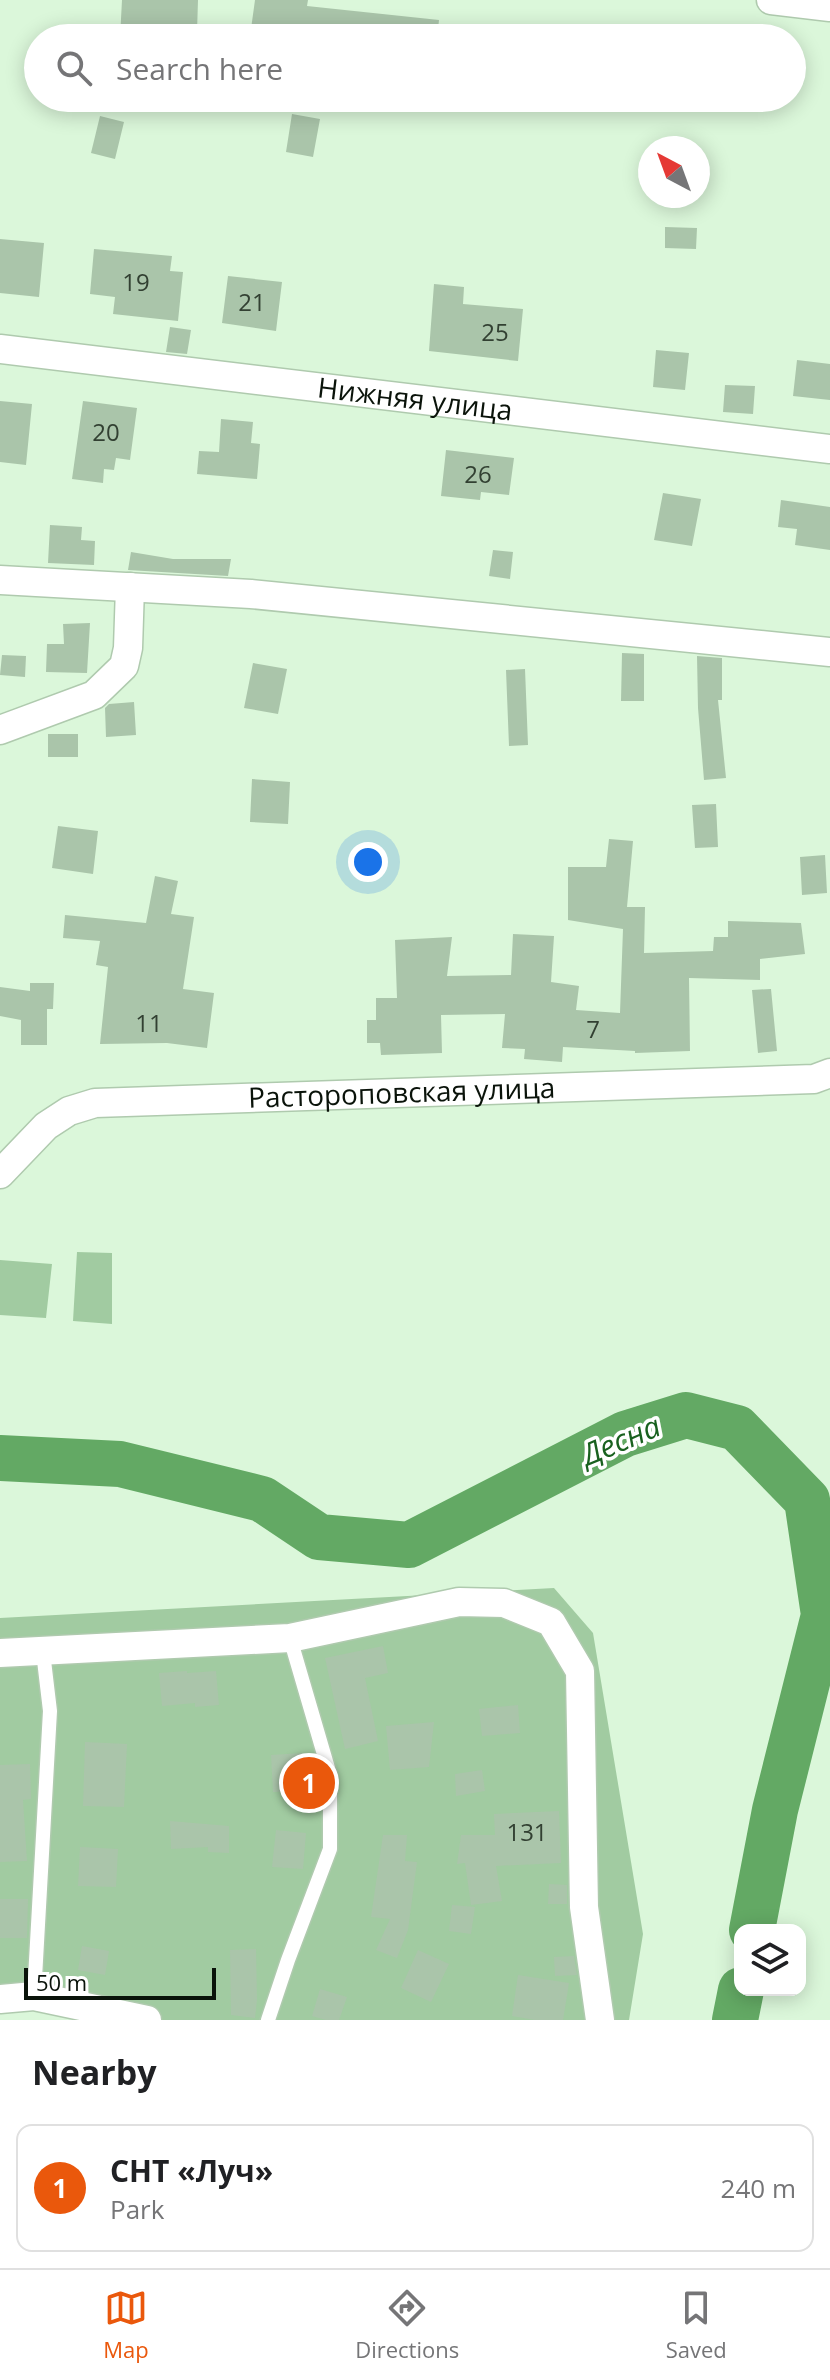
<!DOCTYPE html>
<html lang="en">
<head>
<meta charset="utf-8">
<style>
	body { margin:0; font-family:"Open Sans",sans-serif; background:#f2f2f2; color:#202124 }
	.controls { position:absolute; right:24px; bottom:24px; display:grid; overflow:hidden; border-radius:16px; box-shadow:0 4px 20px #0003 }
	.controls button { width:72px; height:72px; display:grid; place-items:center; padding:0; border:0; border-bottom:2px solid #e0e0e0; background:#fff; color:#202124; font:40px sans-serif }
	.compass { position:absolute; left:638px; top:136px; width:72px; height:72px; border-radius:50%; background:#fff; box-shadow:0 4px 20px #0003; rotate:319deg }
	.scale { position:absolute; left:24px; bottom:20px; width:192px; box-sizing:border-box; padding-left:8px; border:4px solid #0a130a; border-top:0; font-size:22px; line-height:28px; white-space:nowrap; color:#0a130a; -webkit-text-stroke:6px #fff; paint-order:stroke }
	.you { position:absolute; left:368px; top:862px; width:28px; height:28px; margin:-20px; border:6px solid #fff; border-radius:50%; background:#1a73e8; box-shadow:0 0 0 12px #1a73e833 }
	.badge { display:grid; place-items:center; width:52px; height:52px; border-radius:50%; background:#ea580c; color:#fff; font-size:26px; font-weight:700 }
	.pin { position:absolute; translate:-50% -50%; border:4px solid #fff; box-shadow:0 2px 8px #0006 }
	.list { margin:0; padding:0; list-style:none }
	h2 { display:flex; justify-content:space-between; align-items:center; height:104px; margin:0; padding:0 32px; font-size:34px }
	h2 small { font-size:26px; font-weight:400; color:#757577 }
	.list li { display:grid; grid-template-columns:52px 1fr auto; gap:24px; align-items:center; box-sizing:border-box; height:128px; margin:0 16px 16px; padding:0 16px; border:2px solid #e0e0e0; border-radius:16px }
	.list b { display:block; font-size:30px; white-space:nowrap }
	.list p { margin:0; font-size:26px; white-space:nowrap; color:#757577 }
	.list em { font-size:26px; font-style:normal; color:#757577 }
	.icon { flex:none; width:44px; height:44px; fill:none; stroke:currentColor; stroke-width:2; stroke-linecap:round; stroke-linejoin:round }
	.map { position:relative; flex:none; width:830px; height:2020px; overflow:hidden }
	.search { position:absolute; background:#fff; box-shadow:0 4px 20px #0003; left:24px; right:24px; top:24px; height:88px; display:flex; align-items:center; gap:20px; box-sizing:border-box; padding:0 28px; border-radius:44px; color:#757577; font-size:30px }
	.sheet { height:248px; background:#fff }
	nav { display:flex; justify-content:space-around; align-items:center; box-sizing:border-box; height:112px; border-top:2px solid #e0e0e0; background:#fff; font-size:22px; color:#757577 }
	nav a { display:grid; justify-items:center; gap:4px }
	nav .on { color:#ea580c }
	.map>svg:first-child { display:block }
	.green { fill:#a1cba1 }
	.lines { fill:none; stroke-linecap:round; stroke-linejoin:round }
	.river { stroke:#63a964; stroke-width:46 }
	.building { fill:#aac5aa }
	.service-casing { stroke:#afcaae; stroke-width:17 }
	.minor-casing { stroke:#afcaae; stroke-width:31 }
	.service { stroke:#fff; stroke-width:14 }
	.minor { stroke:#fff; stroke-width:28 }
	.labels { text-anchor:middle; stroke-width:7; stroke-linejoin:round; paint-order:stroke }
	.number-label { font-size:24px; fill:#324032 }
	.street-label { font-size:28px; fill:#0a130a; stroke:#fff }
	.water-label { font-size:30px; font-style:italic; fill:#19611f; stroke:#fff }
</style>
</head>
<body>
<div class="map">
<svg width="830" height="2020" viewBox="0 0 830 2020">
	<rect width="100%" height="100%" fill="#dbf7da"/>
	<path class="green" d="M 77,1252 L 112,1253 L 112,1324 L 73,1321 Z
		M 0,1260 L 52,1264 L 46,1318 L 0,1315 Z
		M 554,1588 L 593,1633 L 643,1934 L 629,2020 L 79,2020 L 18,2005 L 0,2011 L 0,1618 Z"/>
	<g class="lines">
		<path class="river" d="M 0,1458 L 120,1464 L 262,1499 L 319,1537 L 409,1545 L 625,1434 L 686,1415 L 737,1428 L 807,1500 L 824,1615 L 775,1810 L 752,1930
			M 735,2020 L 741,1990"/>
	</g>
	<path class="building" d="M 122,0 L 198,0 L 197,32 L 142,29 L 141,38 L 120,38 Z
		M 255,0 L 308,0 L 307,6 L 439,20 L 437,38 L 324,38 L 251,29 Z
		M 292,114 L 320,119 L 313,157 L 286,152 Z
		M 100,116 L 124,122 L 115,159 L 91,153 Z
		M 665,227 L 697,228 L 696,249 L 665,248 Z
		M 0,239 L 44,243 L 39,297 L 0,293 Z
		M 94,249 L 172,256 L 170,271 L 183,272 L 178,321 L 113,314 L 115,297 L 90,294 Z
		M 228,276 L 282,282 L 276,331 L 222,323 Z
		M 434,284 L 464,287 L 463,304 L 523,309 L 518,361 L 429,351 Z
		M 170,327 L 191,330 L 187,354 L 166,352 Z
		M 656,350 L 689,353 L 685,390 L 653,387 Z
		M 797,360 L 830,364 L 830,400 L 793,396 Z
		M 725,385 L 755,386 L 753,414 L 723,412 Z
		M 0,401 L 32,404 L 26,465 L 0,462 Z
		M 83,401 L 137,408 L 130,460 L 116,458 L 114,470 L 104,469 L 103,483 L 72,479 Z
		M 221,419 L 253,422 L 251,443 L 260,444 L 257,479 L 197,474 L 199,451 L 219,452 Z
		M 446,450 L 514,458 L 509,495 L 481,492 L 480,500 L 441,496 Z
		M 663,493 L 701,499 L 692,546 L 654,540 Z
		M 781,500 L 830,507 L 830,550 L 795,545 L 797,529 L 778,527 Z
		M 50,525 L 82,527 L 81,540 L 95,541 L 94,565 L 48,563 Z
		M 493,550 L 513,552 L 510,579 L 489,576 Z
		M 131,552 L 173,559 L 231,559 L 228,576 L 128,570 Z
		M 90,623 L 87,673 L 46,672 L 47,644 L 64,644 L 63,624 Z
		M 622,653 L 644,654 L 644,701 L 621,701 Z
		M 2,655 L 26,656 L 25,677 L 0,675 Z
		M 697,656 L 722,658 L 722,700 L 718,700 L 726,778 L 704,780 L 698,708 Z
		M 253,663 L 287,669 L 278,714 L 244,708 Z
		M 525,669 L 528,745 L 509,746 L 506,670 Z
		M 134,702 L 136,735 L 106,737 L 105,708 L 109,704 Z
		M 48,734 L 78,734 L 78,757 L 48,757 Z
		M 252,779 L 290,782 L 288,824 L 250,822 Z
		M 716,804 L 718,847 L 695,848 L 692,805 Z
		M 58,826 L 98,831 L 93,874 L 52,868 Z
		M 609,839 L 633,841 L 627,907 L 645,907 L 644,953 L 713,951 L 714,937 L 728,937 L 728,921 L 801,923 L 805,954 L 760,959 L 760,980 L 689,978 L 690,1051 L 635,1053 L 635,1051 L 563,1047 L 562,1062 L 524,1059 L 525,1049 L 502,1048 L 505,1014 L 441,1015 L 442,1053 L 381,1055 L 380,1043 L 367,1043 L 367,1020 L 376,1020 L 376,998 L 397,998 L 395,940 L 452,937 L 447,976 L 511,975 L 513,934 L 554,936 L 551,982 L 579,986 L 576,1010 L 620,1013 L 623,929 L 568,920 L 568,867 L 606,867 Z
		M 825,855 L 827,893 L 802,895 L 800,857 Z
		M 155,876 L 178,881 L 171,914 L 194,917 L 183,989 L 214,993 L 207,1048 L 167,1043 L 100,1044 L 108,967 L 96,965 L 100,941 L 63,938 L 65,915 L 146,923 Z
		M 30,983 L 54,983 L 53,1009 L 47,1009 L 47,1045 L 21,1045 L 21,1020 L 0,1016 L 0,987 L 30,991 Z
		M 771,989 L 777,1051 L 758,1053 L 752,990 Z
		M 383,1646 L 388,1673 L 365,1678 L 378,1741 L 345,1749 L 325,1658 Z
		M 187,1671 L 187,1673 L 216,1671 L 219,1705 L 195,1707 L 195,1703 L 162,1706 L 159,1673 Z
		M 518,1705 L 520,1733 L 482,1736 L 479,1709 Z
		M 434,1722 L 429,1767 L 390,1770 L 386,1726 Z
		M 85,1742 L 127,1744 L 124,1807 L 83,1806 Z
		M 303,1753 L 304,1791 L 273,1792 L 271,1755 Z
		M 30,1764 L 31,1799 L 23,1800 L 27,1861 L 0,1862 L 0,1765 Z
		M 482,1770 L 485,1791 L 456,1796 L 455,1774 Z
		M 559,1811 L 561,1863 L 496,1866 L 502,1901 L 471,1905 L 465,1863 L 457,1864 L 461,1835 L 495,1835 L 494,1814 Z
		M 170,1821 L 229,1826 L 229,1853 L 208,1852 L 208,1847 L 171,1849 Z
		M 276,1830 L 306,1833 L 303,1869 L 272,1867 Z
		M 383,1835 L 407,1835 L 405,1861 L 417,1862 L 408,1930 L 397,1958 L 376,1950 L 390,1919 L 371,1917 Z
		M 80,1847 L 118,1849 L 116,1887 L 78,1886 Z
		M 549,1884 L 567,1885 L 567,1904 L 548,1904 Z
		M 0,1899 L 28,1899 L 27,1938 L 0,1938 Z
		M 452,1905 L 475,1907 L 471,1934 L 449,1931 Z
		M 82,1946 L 109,1951 L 105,1975 L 78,1970 Z
		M 256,1949 L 257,2000 L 255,2018 L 231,2015 L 230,1950 Z
		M 418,1950 L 449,1964 L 431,2002 L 401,1988 Z
		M 574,1956 L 577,1975 L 555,1976 L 554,1957 Z
		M 518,1975 L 569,1983 L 563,2020 L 535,2020 L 512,2016 Z
		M 320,1989 L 347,1997 L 339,2020 L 326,2020 L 312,2016 Z"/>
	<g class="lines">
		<defs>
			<path id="service" d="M 34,1996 L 50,1711 L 43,1652
				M 268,2020 L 288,1960 L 330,1849 L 330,1775 L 290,1638"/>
			<g id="minor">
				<path d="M 771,0 L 830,7"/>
				<path id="s1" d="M 0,349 L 830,449"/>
				<path d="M 0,580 L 251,594 L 830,652"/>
				<path d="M 0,730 L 94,695 L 124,666 L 128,648 L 130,587"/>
				<path id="s2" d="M 0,1174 L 46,1126 L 69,1111 L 95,1103 L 814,1079 L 830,1073"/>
				<path d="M 0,1653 L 290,1638 L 459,1602 L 504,1603 L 551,1622 L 580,1671 L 584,1907 L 600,2020"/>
				<path d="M 0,1999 L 34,1996 L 147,2020"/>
			</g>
		</defs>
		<use href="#service" class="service-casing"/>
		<use href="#minor" class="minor-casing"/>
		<use href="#service" class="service"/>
		<use href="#minor" class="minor"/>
	</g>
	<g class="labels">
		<g class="number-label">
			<text x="136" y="291">19</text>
			<text x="252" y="311">21</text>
			<text x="495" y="341">25</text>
			<text x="106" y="441">20</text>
			<text x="478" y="483">26</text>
			<text x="149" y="1032">11</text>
			<text x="593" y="1038">7</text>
			<text x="527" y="1841">131</text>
		</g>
		<g class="street-label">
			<text dy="10" stroke="none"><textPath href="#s1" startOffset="418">Нижняя улица</textPath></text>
			<text dy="10" stroke="none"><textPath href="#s2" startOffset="428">Растороповская улица</textPath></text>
		</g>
		<g class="water-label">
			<text transform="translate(621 1441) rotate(-23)" y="10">Десна</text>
		</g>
	</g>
</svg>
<div class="controls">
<button><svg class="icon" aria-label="layers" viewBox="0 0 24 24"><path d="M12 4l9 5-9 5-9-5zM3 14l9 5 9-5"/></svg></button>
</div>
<svg class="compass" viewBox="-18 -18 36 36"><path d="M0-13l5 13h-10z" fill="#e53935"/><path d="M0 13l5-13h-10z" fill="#757577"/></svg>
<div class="scale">50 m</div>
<div class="you"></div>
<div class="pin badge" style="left:309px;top:1783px">1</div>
<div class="search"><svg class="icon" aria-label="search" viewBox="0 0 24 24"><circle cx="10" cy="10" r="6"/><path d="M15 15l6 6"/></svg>Search here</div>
</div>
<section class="sheet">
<h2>Nearby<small></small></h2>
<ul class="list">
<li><span class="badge">1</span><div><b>СНТ «Луч»</b><p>Park</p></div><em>240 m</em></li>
</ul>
</section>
<nav>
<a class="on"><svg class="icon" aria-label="map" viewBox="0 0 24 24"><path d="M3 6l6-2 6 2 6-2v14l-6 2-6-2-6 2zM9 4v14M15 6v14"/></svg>Map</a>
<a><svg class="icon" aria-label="directions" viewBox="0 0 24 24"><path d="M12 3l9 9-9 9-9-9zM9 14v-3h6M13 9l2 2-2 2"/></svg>Directions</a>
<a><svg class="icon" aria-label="saved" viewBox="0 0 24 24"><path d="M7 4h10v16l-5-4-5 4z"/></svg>Saved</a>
</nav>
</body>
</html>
